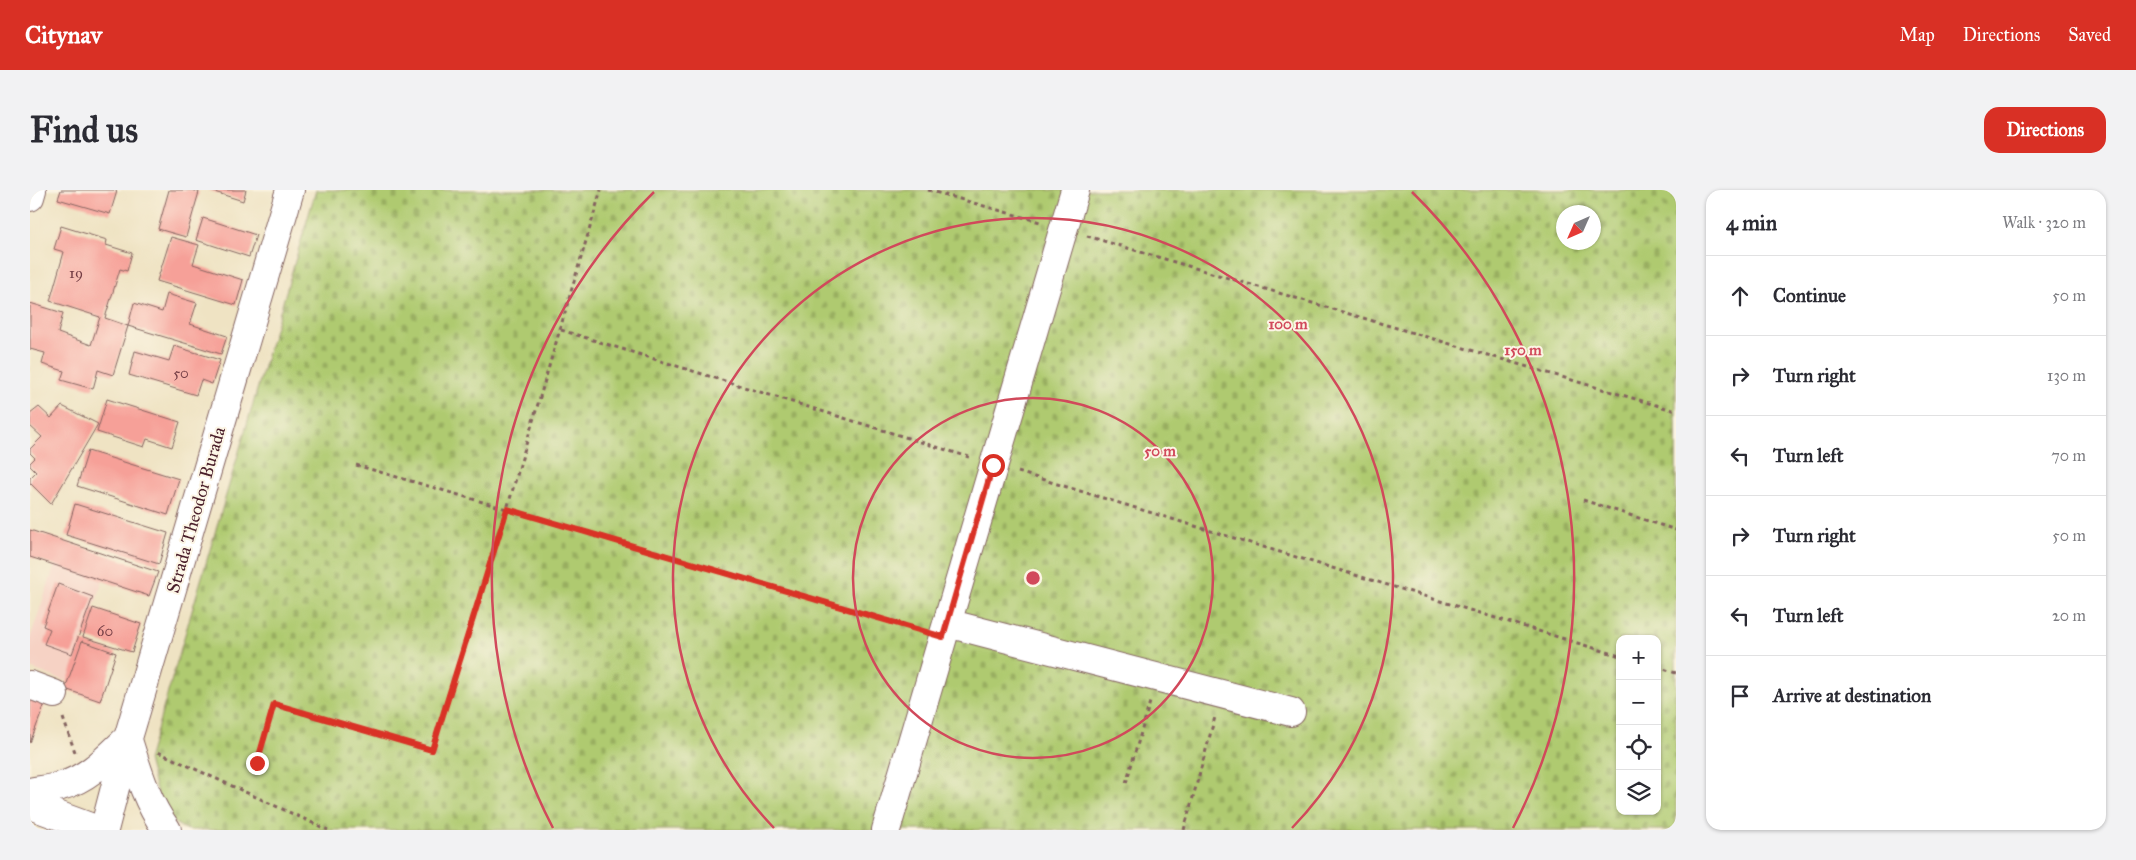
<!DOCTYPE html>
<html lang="en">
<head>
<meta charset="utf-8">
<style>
	body { margin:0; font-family:"IM FELL Great Primer",serif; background:#f2f2f3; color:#2b2b33 }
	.controls { position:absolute; right:15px; bottom:15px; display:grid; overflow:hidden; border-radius:10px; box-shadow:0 1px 4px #0004 }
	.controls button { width:45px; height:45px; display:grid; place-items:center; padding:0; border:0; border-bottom:1px solid #e1e1e2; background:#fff; color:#2b2b33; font:25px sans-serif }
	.compass { position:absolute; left:1526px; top:15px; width:45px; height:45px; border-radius:50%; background:#fff; box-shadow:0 1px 4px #0004; rotate:225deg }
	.stop { position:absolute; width:15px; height:15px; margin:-11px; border:4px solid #d93025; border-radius:50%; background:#fff }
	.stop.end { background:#d93025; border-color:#fff; box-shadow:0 1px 5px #0008 }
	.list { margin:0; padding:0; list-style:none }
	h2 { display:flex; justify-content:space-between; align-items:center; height:65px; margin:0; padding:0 20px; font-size:21px }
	h2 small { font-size:16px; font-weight:400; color:#7c7c81 }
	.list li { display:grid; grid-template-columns:32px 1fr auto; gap:15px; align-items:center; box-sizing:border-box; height:80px; padding:0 20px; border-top:1px solid #e1e1e2 }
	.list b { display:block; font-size:19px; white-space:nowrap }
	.list em { font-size:16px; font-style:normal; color:#7c7c81 }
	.icon { flex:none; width:28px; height:28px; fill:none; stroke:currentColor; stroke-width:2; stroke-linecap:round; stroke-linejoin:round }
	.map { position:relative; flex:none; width:1646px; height:640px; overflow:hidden; border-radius:15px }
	header { display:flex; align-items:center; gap:30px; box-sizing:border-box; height:70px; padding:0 25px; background:#d93025; color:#fff }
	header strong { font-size:24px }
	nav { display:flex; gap:28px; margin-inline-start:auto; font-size:18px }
	.intro { display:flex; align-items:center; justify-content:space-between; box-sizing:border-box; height:120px; padding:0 30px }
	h1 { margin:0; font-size:35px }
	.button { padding:12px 22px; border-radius:15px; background:#d93025; color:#fff; font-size:18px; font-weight:700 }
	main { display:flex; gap:30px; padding:0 30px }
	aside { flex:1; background:#fff; border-radius:15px; box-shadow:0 1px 4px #0004 }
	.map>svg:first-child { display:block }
	.built { fill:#f6d2c4 }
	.cemetery { fill:url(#cemetery-stones); stroke:#7c744e; fill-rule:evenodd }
	.building { fill:#f6a098 }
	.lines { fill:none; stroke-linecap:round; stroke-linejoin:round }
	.minor-casing { stroke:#846460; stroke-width:30 }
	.path { stroke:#846460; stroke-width:3; stroke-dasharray:4 4; stroke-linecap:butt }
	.minor { stroke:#fff; stroke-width:28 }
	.route { stroke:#d93025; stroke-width:6 }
	.ring { fill:none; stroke:#d1495b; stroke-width:2.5 }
	.labels { text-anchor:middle; stroke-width:4; stroke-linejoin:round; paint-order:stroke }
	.number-label { font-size:15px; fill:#753f46 }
	.street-label { font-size:18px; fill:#4a1f2b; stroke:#fcf5e5 }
	.centre { fill:#d1495b; stroke:#fcf5e5; stroke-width:2.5 }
	.ring-label { font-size:15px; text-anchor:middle; font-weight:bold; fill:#d1495b; stroke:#fcf5e5; stroke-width:4; stroke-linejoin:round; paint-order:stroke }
</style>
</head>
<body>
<header>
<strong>Citynav</strong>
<nav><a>Map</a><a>Directions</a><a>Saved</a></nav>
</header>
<div class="intro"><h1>Find us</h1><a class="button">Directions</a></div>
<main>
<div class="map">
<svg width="1646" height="640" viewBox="0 0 1646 640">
	<defs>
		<pattern id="cemetery-stones" width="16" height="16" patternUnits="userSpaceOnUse" patternTransform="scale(1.25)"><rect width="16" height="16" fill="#afca70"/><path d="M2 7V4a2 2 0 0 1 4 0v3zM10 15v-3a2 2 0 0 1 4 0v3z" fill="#98ad61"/></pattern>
	</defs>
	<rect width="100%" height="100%" fill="#fcf5e5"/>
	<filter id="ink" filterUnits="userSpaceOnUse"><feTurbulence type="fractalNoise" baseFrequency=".02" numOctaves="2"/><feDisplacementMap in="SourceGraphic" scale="10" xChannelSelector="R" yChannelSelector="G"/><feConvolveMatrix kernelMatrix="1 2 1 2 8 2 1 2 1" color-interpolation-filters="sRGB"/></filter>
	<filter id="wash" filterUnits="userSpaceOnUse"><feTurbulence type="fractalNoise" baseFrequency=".0096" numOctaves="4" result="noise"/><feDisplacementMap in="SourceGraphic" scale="20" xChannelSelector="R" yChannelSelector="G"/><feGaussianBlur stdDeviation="1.12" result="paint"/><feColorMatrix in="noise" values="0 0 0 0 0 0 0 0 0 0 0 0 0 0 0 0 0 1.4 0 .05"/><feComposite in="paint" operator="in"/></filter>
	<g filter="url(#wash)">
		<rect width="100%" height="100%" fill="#efe3c3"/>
		<path class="built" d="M 25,375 L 73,391 L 38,492 L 0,478 L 0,448 Z"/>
		<path class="cemetery" d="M 286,0 L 1646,0 L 1646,640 L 159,640 C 129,631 126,596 118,570 ZM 1534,22 L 1564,22 L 1564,52 L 1534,52 ZM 1590,449 L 1627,449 L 1627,621 L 1590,621 Z"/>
		<g id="blocks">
			<path class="building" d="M 31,0 L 83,0 L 87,1 L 80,24 L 28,9 Z
				M 139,0 L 162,0 L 169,2 L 156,47 L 128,39 Z
				M 178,0 L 216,0 L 213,11 Z
				M 173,28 L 226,45 L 219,67 L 166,50 Z
				M 31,36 L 77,50 L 76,55 L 102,63 L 97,81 L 90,79 L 75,128 L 98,136 L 83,185 L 68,180 L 63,199 L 31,190 L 34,181 L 12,174 L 15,163 L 0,159 L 0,113 L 33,123 L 28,143 L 61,155 L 70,127 L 20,111 L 34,62 L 24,59 Z
				M 141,47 L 169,55 L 163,74 L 213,90 L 206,115 L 127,91 Z
				M 137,104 L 167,113 L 160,134 L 197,146 L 191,164 L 98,136 L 104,113 L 132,122 Z
				M 144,156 L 190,170 L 182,194 L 171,190 L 166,205 L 99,185 L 105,161 L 139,171 Z
				M 77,209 L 150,232 L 142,257 L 117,249 L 114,257 L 67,242 Z
				M 32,216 L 68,234 L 21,314 L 0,293 L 0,288 L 6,282 L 0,276 L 0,273 L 5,268 L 0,263 L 0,259 L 12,247 L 0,236 L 0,224 L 9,217 L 21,228 Z
				M 58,261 L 149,289 L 138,325 L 47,296 Z
				M 45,314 L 138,343 L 129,374 L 36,345 Z
				M 0,340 L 128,382 L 119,406 L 0,367 Z
				M 28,394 L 63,407 L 42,464 L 14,454 L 20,439 L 13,436 Z
				M 63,418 L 111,434 L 102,462 L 53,447 Z
				M 52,451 L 86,463 L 70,511 L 35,499 Z
				M 0,505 L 16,511 L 0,553 Z"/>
		</g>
	</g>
	<g filter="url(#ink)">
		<use href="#blocks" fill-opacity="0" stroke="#846460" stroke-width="1"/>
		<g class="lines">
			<defs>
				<path id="minor" d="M 0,7 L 2,0
					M 917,433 L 1261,522
					M 0,495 L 24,504
					M 98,550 C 108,582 117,613 137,640
					M 0,602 C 10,600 21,599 31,596 C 58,589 78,567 98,548
					M 0,615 L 68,640
					M 74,640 L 98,548 L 260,0
					M 856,640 L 1045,0"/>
			</defs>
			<use href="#minor" class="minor-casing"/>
			<path class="path" d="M 898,0 L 1010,32
				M 1057,46 L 1646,221
				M 531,140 L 939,267
				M 326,275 L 888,439
				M 988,282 L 1590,466
				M 1553,310 L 1646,340
				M 1627,477 L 1646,483
				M 33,528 L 45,562
				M 128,562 L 298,640
				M 227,573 L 244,515 L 402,560 L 477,319 L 571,0
				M 1096,593 L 1120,512
				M 1154,640 L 1185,527"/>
			<use href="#minor" class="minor"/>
		</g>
	</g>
	<g class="lines" filter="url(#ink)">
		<path class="route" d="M 227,573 L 244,514 L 402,560 L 477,319 L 913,447 L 963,275"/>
	</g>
	<g class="ring">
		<circle cx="1003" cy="388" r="180"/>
		<path d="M744 638A360 360 0 1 1 1262 638"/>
		<path d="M523 638A541 541 0 0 1 624 2M1382 2A541 541 0 0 1 1483 638"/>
	</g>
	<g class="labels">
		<g class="number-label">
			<text x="46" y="88">19</text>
			<text x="151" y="188">50</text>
			<text x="75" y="446">60</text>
		</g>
		<g class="street-label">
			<text transform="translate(166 320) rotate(-74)" y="6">Strada Theodor Burada</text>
		</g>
	</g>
	<circle cx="1003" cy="388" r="8" class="centre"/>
	<g class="ring-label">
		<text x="1258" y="139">100 m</text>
		<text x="1493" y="165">150 m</text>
		<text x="1130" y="266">50 m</text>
	</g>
</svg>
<div class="controls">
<button>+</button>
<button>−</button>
<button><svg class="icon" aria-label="locate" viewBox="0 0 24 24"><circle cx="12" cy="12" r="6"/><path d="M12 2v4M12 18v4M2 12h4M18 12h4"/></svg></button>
<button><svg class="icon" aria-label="layers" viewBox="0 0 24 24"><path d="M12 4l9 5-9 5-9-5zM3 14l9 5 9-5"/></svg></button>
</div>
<svg class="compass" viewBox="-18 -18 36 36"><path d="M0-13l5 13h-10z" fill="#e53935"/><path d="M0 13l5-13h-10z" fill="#7c7c81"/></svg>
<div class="stop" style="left:963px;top:275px"></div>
<div class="stop end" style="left:227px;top:573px"></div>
</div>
<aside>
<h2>4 min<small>Walk · 320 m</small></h2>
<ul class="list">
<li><svg class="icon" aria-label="ahead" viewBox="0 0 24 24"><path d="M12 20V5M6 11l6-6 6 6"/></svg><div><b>Continue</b></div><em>50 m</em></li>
<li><svg class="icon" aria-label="right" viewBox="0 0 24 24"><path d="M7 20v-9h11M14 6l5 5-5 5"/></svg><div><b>Turn right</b></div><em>130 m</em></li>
<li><svg class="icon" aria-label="left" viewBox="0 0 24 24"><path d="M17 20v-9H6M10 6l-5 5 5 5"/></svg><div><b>Turn left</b></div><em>70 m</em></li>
<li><svg class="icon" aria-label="right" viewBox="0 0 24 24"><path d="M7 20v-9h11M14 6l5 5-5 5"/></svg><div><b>Turn right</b></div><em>50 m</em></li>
<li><svg class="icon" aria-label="left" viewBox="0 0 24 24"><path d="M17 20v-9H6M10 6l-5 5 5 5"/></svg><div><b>Turn left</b></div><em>20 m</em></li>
<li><svg class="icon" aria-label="arrive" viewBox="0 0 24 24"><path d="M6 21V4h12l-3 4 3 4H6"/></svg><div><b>Arrive at destination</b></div></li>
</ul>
</aside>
</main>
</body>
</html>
